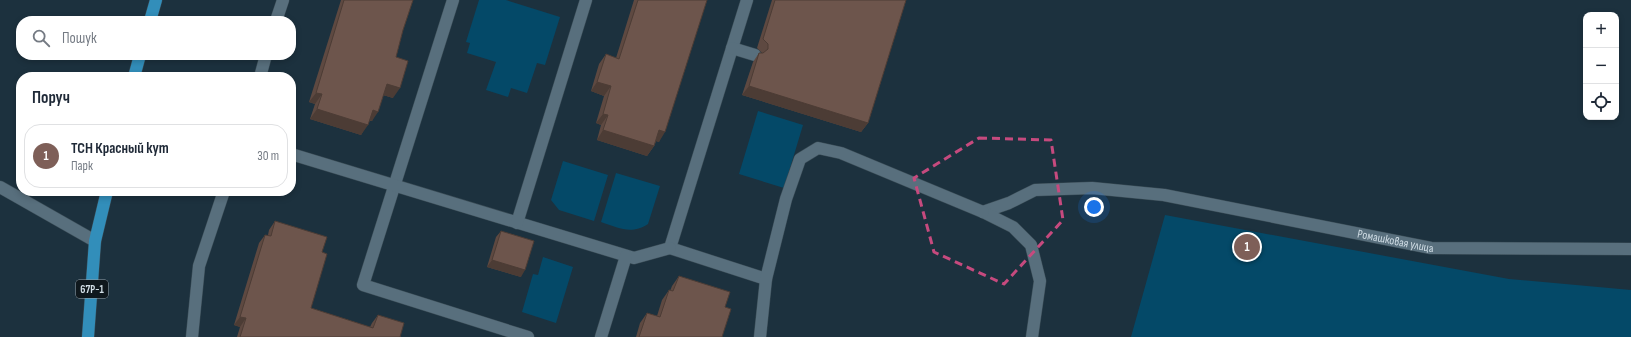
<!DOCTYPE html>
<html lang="uk">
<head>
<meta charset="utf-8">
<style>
	body { margin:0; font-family:"Sofia Sans Condensed",sans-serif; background:#f2f2f3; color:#1f2937 }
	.controls { position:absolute; right:12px; top:12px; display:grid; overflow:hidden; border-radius:8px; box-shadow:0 2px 6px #0003 }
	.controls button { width:36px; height:36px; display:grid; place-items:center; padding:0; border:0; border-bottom:1px solid #e0e1e3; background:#fff; color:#1f2937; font:20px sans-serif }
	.you { position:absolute; left:1094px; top:207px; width:14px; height:14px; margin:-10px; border:3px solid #fff; border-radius:50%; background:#1a73e8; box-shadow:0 0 0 6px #1a73e833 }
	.badge { display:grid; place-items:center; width:26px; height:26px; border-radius:50%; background:#7e5f58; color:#fff; font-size:13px; font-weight:700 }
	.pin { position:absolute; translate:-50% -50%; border:2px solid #fff; box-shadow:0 1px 4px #0006 }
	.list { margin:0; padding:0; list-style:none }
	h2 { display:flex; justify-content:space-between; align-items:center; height:52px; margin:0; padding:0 16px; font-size:17px }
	h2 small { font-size:13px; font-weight:400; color:#747a83 }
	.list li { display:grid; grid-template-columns:26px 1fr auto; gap:12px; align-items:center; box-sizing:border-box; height:64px; margin:0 8px 8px; padding:0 8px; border:1px solid #e0e1e3; border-radius:16px }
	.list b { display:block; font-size:15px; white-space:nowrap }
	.list p { margin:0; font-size:13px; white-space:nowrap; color:#747a83 }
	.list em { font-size:13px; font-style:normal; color:#747a83 }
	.icon { flex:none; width:22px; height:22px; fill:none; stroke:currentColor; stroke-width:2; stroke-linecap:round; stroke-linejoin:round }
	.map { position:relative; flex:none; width:1631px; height:337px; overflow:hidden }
	.search { position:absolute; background:#fff; box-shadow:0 2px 6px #0003; left:16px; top:16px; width:280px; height:44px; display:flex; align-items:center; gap:10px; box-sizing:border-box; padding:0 14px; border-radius:16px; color:#747a83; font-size:15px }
	.panel { position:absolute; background:#fff; box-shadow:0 2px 6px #0003; left:16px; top:72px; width:280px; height:124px; border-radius:16px }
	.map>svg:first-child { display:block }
	.green { fill:#044968 }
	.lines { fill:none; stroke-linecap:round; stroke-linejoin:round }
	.lane-casing { stroke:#3a4c56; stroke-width:13 }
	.street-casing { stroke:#3a4c56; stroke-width:13 }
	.primary-casing { stroke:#3a4c56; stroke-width:13 }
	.lane { stroke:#586f7d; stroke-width:12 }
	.street { stroke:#586f7d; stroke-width:12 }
	.primary { stroke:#328eba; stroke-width:12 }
	.wall { fill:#5e4941 }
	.shaded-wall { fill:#4c3c35 }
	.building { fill:#6d554c; stroke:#4c3c35 }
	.marked { fill:none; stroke:#c64a7e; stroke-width:3; stroke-dasharray:8 5; stroke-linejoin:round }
	.labels { text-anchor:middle; stroke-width:3; stroke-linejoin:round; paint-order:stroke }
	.shield { fill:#0f181d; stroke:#97a3aa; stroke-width:1 }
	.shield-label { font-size:11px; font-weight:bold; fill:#d1dee6 }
	.street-label { font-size:12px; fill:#d1dee6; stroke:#0f181d }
</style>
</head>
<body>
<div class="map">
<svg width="1631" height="337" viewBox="0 0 1631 337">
	<rect width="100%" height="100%" fill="#1c313e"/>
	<path class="green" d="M 479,0 L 506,0 L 560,17 L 545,65 L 537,63 L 527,93 L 511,88 L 508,97 L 486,90 L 496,62 L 467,53 L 470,43 L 466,42 Z
		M 758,111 L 803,125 L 784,188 L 739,174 Z
		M 563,161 L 608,175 L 594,221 L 559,210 L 551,200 Z
		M 616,173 L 660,186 L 648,224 C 631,235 619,228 601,222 Z
		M 1165,215 L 1509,279 L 1631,290 L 1631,337 L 1131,337 Z
		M 543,257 L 573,267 L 556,323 L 522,312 L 533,274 L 538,275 Z"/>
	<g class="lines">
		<defs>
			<g id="lane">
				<path d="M 453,0 L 363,285 L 528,337"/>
				<path d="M 747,0 L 670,248 L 766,279"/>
				<path d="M 276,21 L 283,0"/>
				<path d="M 732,48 L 755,55"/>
				<path d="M 260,77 L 266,55"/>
				<path d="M 291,154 L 634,258 L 670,248"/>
				<path d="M 0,187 L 95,241"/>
				<path id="s1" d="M 983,212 L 1009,203 L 1035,190 L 1092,188 L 1164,195 L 1431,248 L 1631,249"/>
				<path d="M 983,212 L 1013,227 L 1031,245 L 1040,281 L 1032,337"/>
				<path d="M 517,223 L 586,0"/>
				<path d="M 192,337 L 199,266 L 224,191"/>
				<path d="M 601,337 L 626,256"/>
			</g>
			<path id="street" d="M 760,337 L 766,279 L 786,199 L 800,159 L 818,148 L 841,153 L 983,212"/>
			<path id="primary" d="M 150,21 L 156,0
				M 134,77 L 140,55
				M 88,337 L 95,241 L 107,191"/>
		</defs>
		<use href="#lane" class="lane-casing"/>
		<use href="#street" class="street-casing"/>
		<use href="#primary" class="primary-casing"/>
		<use href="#lane" class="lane"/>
		<use href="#street" class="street"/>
		<use href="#primary" class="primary"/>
	</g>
	<path class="wall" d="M 341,0 L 413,0 L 403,30 L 396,57 L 393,98 L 383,95 L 372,121 L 369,121 L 361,135 L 310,119 L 315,104 L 309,102 Z
		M 634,0 L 707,0 L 659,142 L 656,141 L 654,146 L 647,156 L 597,140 L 601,125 L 596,123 L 604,96 L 591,91 L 599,64 L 606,54 L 616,58 Z
		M 772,0 L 906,0 L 868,123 L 861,132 L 742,95 L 753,62 L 759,53 L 762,53 L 757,48 Z
		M 275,221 L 322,252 L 311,308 L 370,327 L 372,323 L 378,315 L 401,337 L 237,337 L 240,327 L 234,325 L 259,243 L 265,235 L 268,235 L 269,230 Z
		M 501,231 L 521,277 L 487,267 L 496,237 Z
		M 679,276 L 725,307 L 722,337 L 636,337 L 640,323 L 647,313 L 657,316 L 662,300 L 669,290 L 670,291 L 672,286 Z"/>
	<path class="shaded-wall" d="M 597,82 L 611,86 L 604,96 L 591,91 Z
		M 387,84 L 400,88 L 393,98 L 380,94 Z
		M 749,86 L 868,123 L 861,132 L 742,95 Z
		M 316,93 L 322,94 L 315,104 L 309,102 Z
		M 317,109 L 368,125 L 361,135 L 310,119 Z
		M 373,110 L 378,112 L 372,121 L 366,120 Z
		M 603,114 L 608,115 L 601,125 L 596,123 Z
		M 603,130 L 654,146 L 647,156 L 597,140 Z
		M 659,130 L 665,132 L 659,142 L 652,140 Z
		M 492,260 L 525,270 L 521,277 L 487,267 Z
		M 240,317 L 246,318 L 240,327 L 234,325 Z"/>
	<path class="building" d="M 344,0 L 413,0 L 403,30 L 396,57 L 408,61 L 400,88 L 387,84 L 378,112 L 373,110 L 368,125 L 317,109 L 322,94 L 316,93 Z
		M 638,0 L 707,0 L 665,132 L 659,130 L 654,146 L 603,130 L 608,115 L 603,114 L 611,86 L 597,82 L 606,54 L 619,59 Z
		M 775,0 L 906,0 L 868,123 L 749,86 L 759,53 L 763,53 L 768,49 L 768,44 L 763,39 Z
		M 275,221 L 327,237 L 322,252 L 327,254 L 311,308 L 373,328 L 378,315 L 404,323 L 400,337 L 401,337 L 240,337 L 246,318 L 240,317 L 265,235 L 271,236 Z
		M 501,231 L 534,241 L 525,270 L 492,260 Z
		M 679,276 L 730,292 L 725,307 L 731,309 L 722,337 L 639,337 L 647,313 L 660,317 L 669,290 L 673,291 Z"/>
	<path class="marked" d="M 979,138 L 1051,140 L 1063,220 L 1004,284 L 934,252 L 914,178 Z"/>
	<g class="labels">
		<rect class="shield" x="76" y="280" width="32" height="18" rx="3"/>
		<g class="shield-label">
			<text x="92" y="293">67Р-1</text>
		</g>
		<g class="street-label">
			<text dy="4" stroke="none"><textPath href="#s1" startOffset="422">Ромашковая улица</textPath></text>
		</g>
	</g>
</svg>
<div class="controls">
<button>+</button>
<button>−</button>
<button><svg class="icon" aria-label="locate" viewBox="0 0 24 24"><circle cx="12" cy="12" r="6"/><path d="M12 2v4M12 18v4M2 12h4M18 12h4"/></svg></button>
</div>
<div class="you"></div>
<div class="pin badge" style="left:1247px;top:247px">1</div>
<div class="search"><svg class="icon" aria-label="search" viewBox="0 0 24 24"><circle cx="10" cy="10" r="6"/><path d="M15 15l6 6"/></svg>Пошук</div>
<section class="panel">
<h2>Поруч<small></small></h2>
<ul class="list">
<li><span class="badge">1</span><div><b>ТСН Красный кут</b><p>Парк</p></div><em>30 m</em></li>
</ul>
</section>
</div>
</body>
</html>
